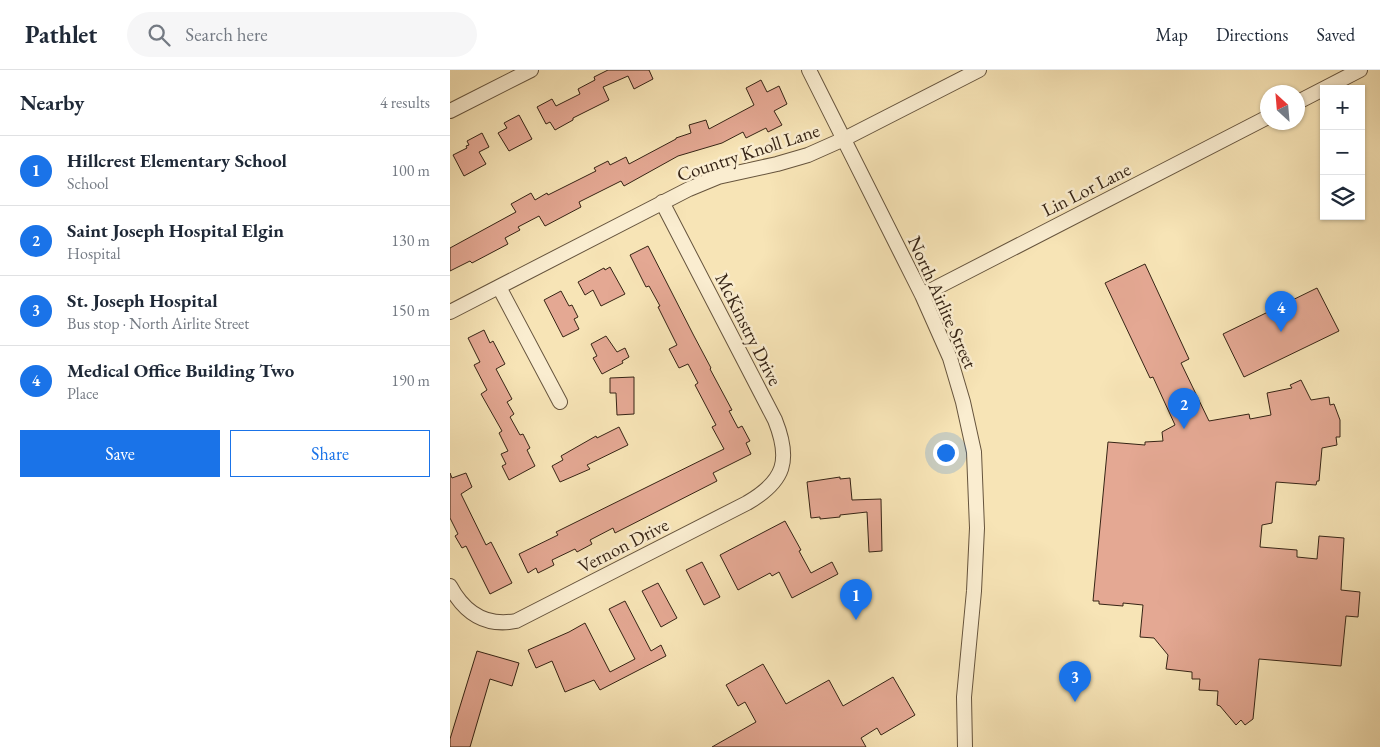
<!DOCTYPE html>
<html lang="en">
<head>
<meta charset="utf-8">
<style>
	body { margin:0; font-family:"EB Garamond",serif; background:#f6f6f7; color:#1f2937 }
	.controls { position:absolute; right:15px; top:15px; display:grid; overflow:hidden; border-radius:0px; box-shadow:0 1px 4px #0004 }
	.controls button { width:45px; height:45px; display:grid; place-items:center; padding:0; border:0; border-bottom:1px solid #e0e1e3; background:#fff; color:#1f2937; font:25px sans-serif }
	.compass { position:absolute; left:810px; top:15px; width:45px; height:45px; border-radius:50%; background:#fff; box-shadow:0 1px 4px #0004; rotate:334deg }
	.you { position:absolute; left:495px; top:382px; width:18px; height:18px; margin:-12px; border:4px solid #fff; border-radius:50%; background:#1a73e8; box-shadow:0 0 0 8px #1a73e833 }
	.badge { display:grid; place-items:center; width:32px; height:32px; border-radius:50%; background:#1a73e8; color:#fff; font-size:16px; font-weight:700 }
	.pin { position:absolute; translate:-50% -41px; filter:drop-shadow(0 1px 2px #0008) }
	.pin::after { content:''; position:absolute; top:26px; width:18px; height:15px; background:inherit; clip-path:polygon(0 0,100% 0,50% 100%) }
	.list { margin:0; padding:0; list-style:none }
	h2 { display:flex; justify-content:space-between; align-items:center; height:65px; margin:0; padding:0 20px; font-size:21px }
	h2 small { font-size:16px; font-weight:400; color:#747a83 }
	.list li { display:grid; grid-template-columns:32px 1fr auto; gap:15px; align-items:center; box-sizing:border-box; height:70px; padding:0 20px; border-top:1px solid #e0e1e3 }
	.list b { display:block; font-size:19px; white-space:nowrap }
	.list p { margin:0; font-size:16px; white-space:nowrap; color:#747a83 }
	.list em { font-size:16px; font-style:normal; color:#747a83 }
	.actions { display:flex; gap:10px; padding:15px 20px }
	.actions a { flex:1; padding:11px 0; border:1px solid #1a73e8; border-radius:0px; text-align:center; font-size:18px; color:#1a73e8 }
	.actions .main { background:#1a73e8; color:#fff }
	.icon { flex:none; width:28px; height:28px; fill:none; stroke:currentColor; stroke-width:2; stroke-linecap:round; stroke-linejoin:round }
	.map { position:relative; flex:none; width:930px; height:677px; overflow:hidden }
	header { display:flex; align-items:center; gap:30px; box-sizing:border-box; height:70px; padding:0 25px; background:#fff; border-bottom:1px solid #e0e1e3 }
	header strong { font-size:24px }
	nav { display:flex; gap:28px; margin-inline-start:auto; font-size:18px }
	.search { width:350px; height:45px; background:#f6f6f7; display:flex; align-items:center; gap:12px; box-sizing:border-box; padding:0 18px; border-radius:28px; color:#747a83; font-size:19px }
	main { display:flex }
	aside { flex:1; background:#fff }
	.map>svg:first-child { display:block }
	.building { fill:#e4a893; stroke:#362415 }
	.lines { fill:none; stroke-linecap:round; stroke-linejoin:round }
	.minor-casing { stroke:#66543d; stroke-width:16 }
	.minor { stroke:#faedd0; stroke-width:14 }
	.labels { text-anchor:middle; stroke-width:5; stroke-linejoin:round; paint-order:stroke }
	.street-label { font-size:19px; fill:#362415; stroke:#faedd0 }
</style>
</head>
<body>
<header>
<strong>Pathlet</strong>
<div class="search"><svg class="icon" aria-label="search" viewBox="0 0 24 24"><circle cx="10" cy="10" r="6"/><path d="M15 15l6 6"/></svg>Search here</div>
<nav><a>Map</a><a>Directions</a><a>Saved</a></nav>
</header>
<main>
<aside>
<h2>Nearby<small>4 results</small></h2>
<ul class="list">
<li><span class="badge">1</span><div><b>Hillcrest Elementary School</b><p>School</p></div><em>100 m</em></li>
<li><span class="badge">2</span><div><b>Saint Joseph Hospital Elgin</b><p>Hospital</p></div><em>130 m</em></li>
<li><span class="badge">3</span><div><b>St. Joseph Hospital</b><p>Bus stop · North Airlite Street</p></div><em>150 m</em></li>
<li><span class="badge">4</span><div><b>Medical Office Building Two</b><p>Place</p></div><em>190 m</em></li>
</ul>
<div class="actions"><a class="main">Save</a><a>Share</a></div>
</aside>
<div class="map">
<svg width="930" height="677" viewBox="0 0 930 677">
	<rect width="100%" height="100%" fill="#f7e4b6"/>
	<filter id="stains"><feTurbulence type="fractalNoise" baseFrequency=".004" numOctaves="4"/><feColorMatrix values="0 0 0 0 .2 0 0 0 0 .09 0 0 0 0 .02 0 0 0 .5 -.17"/></filter>
	<radialGradient id="worn" r=".72"><stop offset=".6" stop-color="#630" stop-opacity="0"/><stop offset="1" stop-color="#630" stop-opacity=".3"/></radialGradient>
	<path class="building" d="M 158,0 L 199,0 L 203,9 L 184,19 L 178,6 L 153,17 L 159,30 L 123,48 L 123,50 L 105,60 L 100,52 L 96,54 L 87,37 L 102,29 L 106,36 L 130,24 L 128,19 L 145,10 L 144,7 Z
		M 311,10 L 317,22 L 329,16 L 337,34 L 324,41 L 332,55 L 318,62 L 316,58 L 296,68 L 293,62 L 272,73 L 228,86 L 174,116 L 171,111 L 129,132 L 131,137 L 95,156 L 89,146 L 68,157 L 70,160 L 55,168 L 58,174 L 22,193 L 20,191 L 0,201 L 0,178 L 66,142 L 61,134 L 81,123 L 85,130 L 97,123 L 98,125 L 146,101 L 144,98 L 158,91 L 160,95 L 176,87 L 179,94 L 226,69 L 226,68 L 241,63 L 239,55 L 256,50 L 259,59 L 304,35 L 296,18 Z
		M 69,45 L 82,69 L 59,81 L 48,63 L 57,58 L 54,53 Z
		M 32,63 L 39,77 L 29,82 L 36,94 L 14,106 L 3,85 L 17,78 L 16,76 L 19,75 L 17,71 Z
		M 198,176 L 244,266 L 261,298 L 260,299 L 282,340 L 279,341 L 288,358 L 292,356 L 300,371 L 296,373 L 301,384 L 263,403 L 267,411 L 165,463 L 163,458 L 140,470 L 142,474 L 127,482 L 125,479 L 102,490 L 104,495 L 88,503 L 86,498 L 78,503 L 69,484 L 108,465 L 106,462 L 274,379 L 262,357 L 266,355 L 245,315 L 248,313 L 238,294 L 229,298 L 219,279 L 227,275 L 208,237 L 210,236 L 199,216 L 196,217 L 180,185 Z
		M 695,194 L 739,289 L 731,293 L 759,351 L 799,344 L 800,349 L 821,345 L 817,323 L 842,318 L 840,315 L 851,310 L 861,330 L 879,327 L 880,335 L 884,334 L 890,350 L 890,367 L 886,367 L 887,375 L 872,378 L 869,411 L 867,411 L 866,415 L 826,412 L 822,453 L 812,455 L 810,477 L 847,480 L 847,487 L 867,489 L 869,466 L 894,468 L 891,520 L 910,522 L 908,547 L 896,546 L 891,596 L 809,589 L 803,649 L 795,655 L 791,650 L 786,655 L 770,636 L 767,635 L 768,621 L 749,620 L 750,609 L 742,609 L 742,602 L 716,599 L 718,585 L 704,568 L 690,567 L 693,535 L 673,533 L 673,536 L 649,534 L 649,531 L 643,531 L 658,372 L 695,375 L 695,372 L 713,371 L 712,362 L 725,355 L 703,307 L 700,308 L 655,213 Z
		M 160,197 L 175,224 L 151,236 L 143,220 L 135,225 L 128,212 L 154,198 L 155,200 Z
		M 867,218 L 889,261 L 794,307 L 773,264 Z
		M 111,221 L 119,236 L 122,235 L 128,247 L 124,249 L 129,259 L 113,267 L 94,230 Z
		M 34,260 L 40,273 L 43,271 L 55,294 L 46,299 L 62,329 L 57,332 L 64,344 L 60,347 L 70,365 L 73,364 L 80,378 L 77,380 L 85,396 L 59,410 L 52,396 L 56,394 L 51,384 L 58,381 L 49,363 L 52,361 L 31,324 L 37,320 L 24,295 L 30,292 L 18,268 Z
		M 156,266 L 167,282 L 175,278 L 179,287 L 172,291 L 173,293 L 152,304 L 143,288 L 147,286 L 141,274 Z
		M 184,307 L 184,344 L 167,345 L 166,323 L 160,323 L 160,308 Z
		M 169,357 L 178,375 L 137,395 L 140,399 L 110,412 L 102,396 L 113,390 L 111,386 L 146,366 L 147,368 Z
		M 0,403 L 2,408 L 16,403 L 22,417 L 11,424 L 36,475 L 41,472 L 62,513 L 40,524 L 16,476 L 12,478 L 5,466 L 8,464 L 0,448 Z
		M 390,407 L 390,409 L 400,408 L 402,430 L 431,429 L 432,481 L 419,482 L 417,442 L 390,445 L 390,447 L 370,449 L 370,447 L 361,448 L 357,412 Z
		M 335,451 L 351,480 L 349,481 L 361,503 L 382,492 L 388,504 L 342,528 L 329,502 L 322,506 L 320,503 L 288,520 L 270,485 Z
		M 252,492 L 270,527 L 254,535 L 236,500 Z
		M 208,513 L 227,548 L 211,557 L 192,521 Z
		M 175,531 L 201,581 L 211,575 L 216,586 L 150,620 L 144,610 L 115,622 L 102,591 L 86,598 L 78,580 L 119,562 L 135,553 L 160,602 L 185,589 L 159,539 Z
		M 27,581 L 69,593 L 62,616 L 40,609 L 20,677 L 0,677 L 0,669 Z
		M 313,594 L 336,634 L 379,610 L 393,636 L 443,607 L 465,645 L 431,665 L 427,658 L 411,668 L 416,677 L 262,677 L 306,652 L 295,632 L 288,636 L 276,615 Z"/>
	<g class="lines">
		<defs>
			<path id="minor" d="M 359,0 L 472,225 L 500,288 L 513,332 L 524,382 L 527,458 L 524,521 L 514,627 L 515,677
				M 848,32 L 910,0
				M 0,41 L 81,0
				M 49,217 L 110,332
				M 472,225 L 818,47
				M 0,242 L 239,119 L 268,107 L 327,94 L 358,85 L 394,69 L 529,0
				M 0,516 C 14,542 35,557 66,551 L 297,433 C 335,411 341,390 325,350 L 212,132"/>
		</defs>
		<use href="#minor" class="minor-casing"/>
		<use href="#minor" class="minor"/>
	</g>
	<g class="labels">
		<g class="street-label">
			<text transform="translate(298 82) rotate(-18)" y="7">Country Knoll Lane</text>
			<text transform="translate(636 119) rotate(-27)" y="7">Lin Lor Lane</text>
			<text transform="translate(493 232) rotate(66)" y="7">North Airlite Street</text>
			<text transform="translate(299 259) rotate(63)" y="7">McKinstry Drive</text>
			<text transform="translate(173 475) rotate(-27)" y="7">Vernon Drive</text>
		</g>
	</g>
	<rect width="100%" height="100%" filter="url(#stains)"/>
	<rect width="100%" height="100%" fill="url(#worn)"/>
</svg>
<div class="controls">
<button>+</button>
<button>−</button>
<button><svg class="icon" aria-label="layers" viewBox="0 0 24 24"><path d="M12 4l9 5-9 5-9-5zM3 14l9 5 9-5"/></svg></button>
</div>
<svg class="compass" viewBox="-18 -18 36 36"><path d="M0-13l5 13h-10z" fill="#e53935"/><path d="M0 13l5-13h-10z" fill="#747a83"/></svg>
<div class="you"></div>
<div class="pin badge" style="left:406px;top:550px">1</div>
<div class="pin badge" style="left:734px;top:359px">2</div>
<div class="pin badge" style="left:625px;top:632px">3</div>
<div class="pin badge" style="left:831px;top:262px">4</div>
</div>
</main>
</body>
</html>
